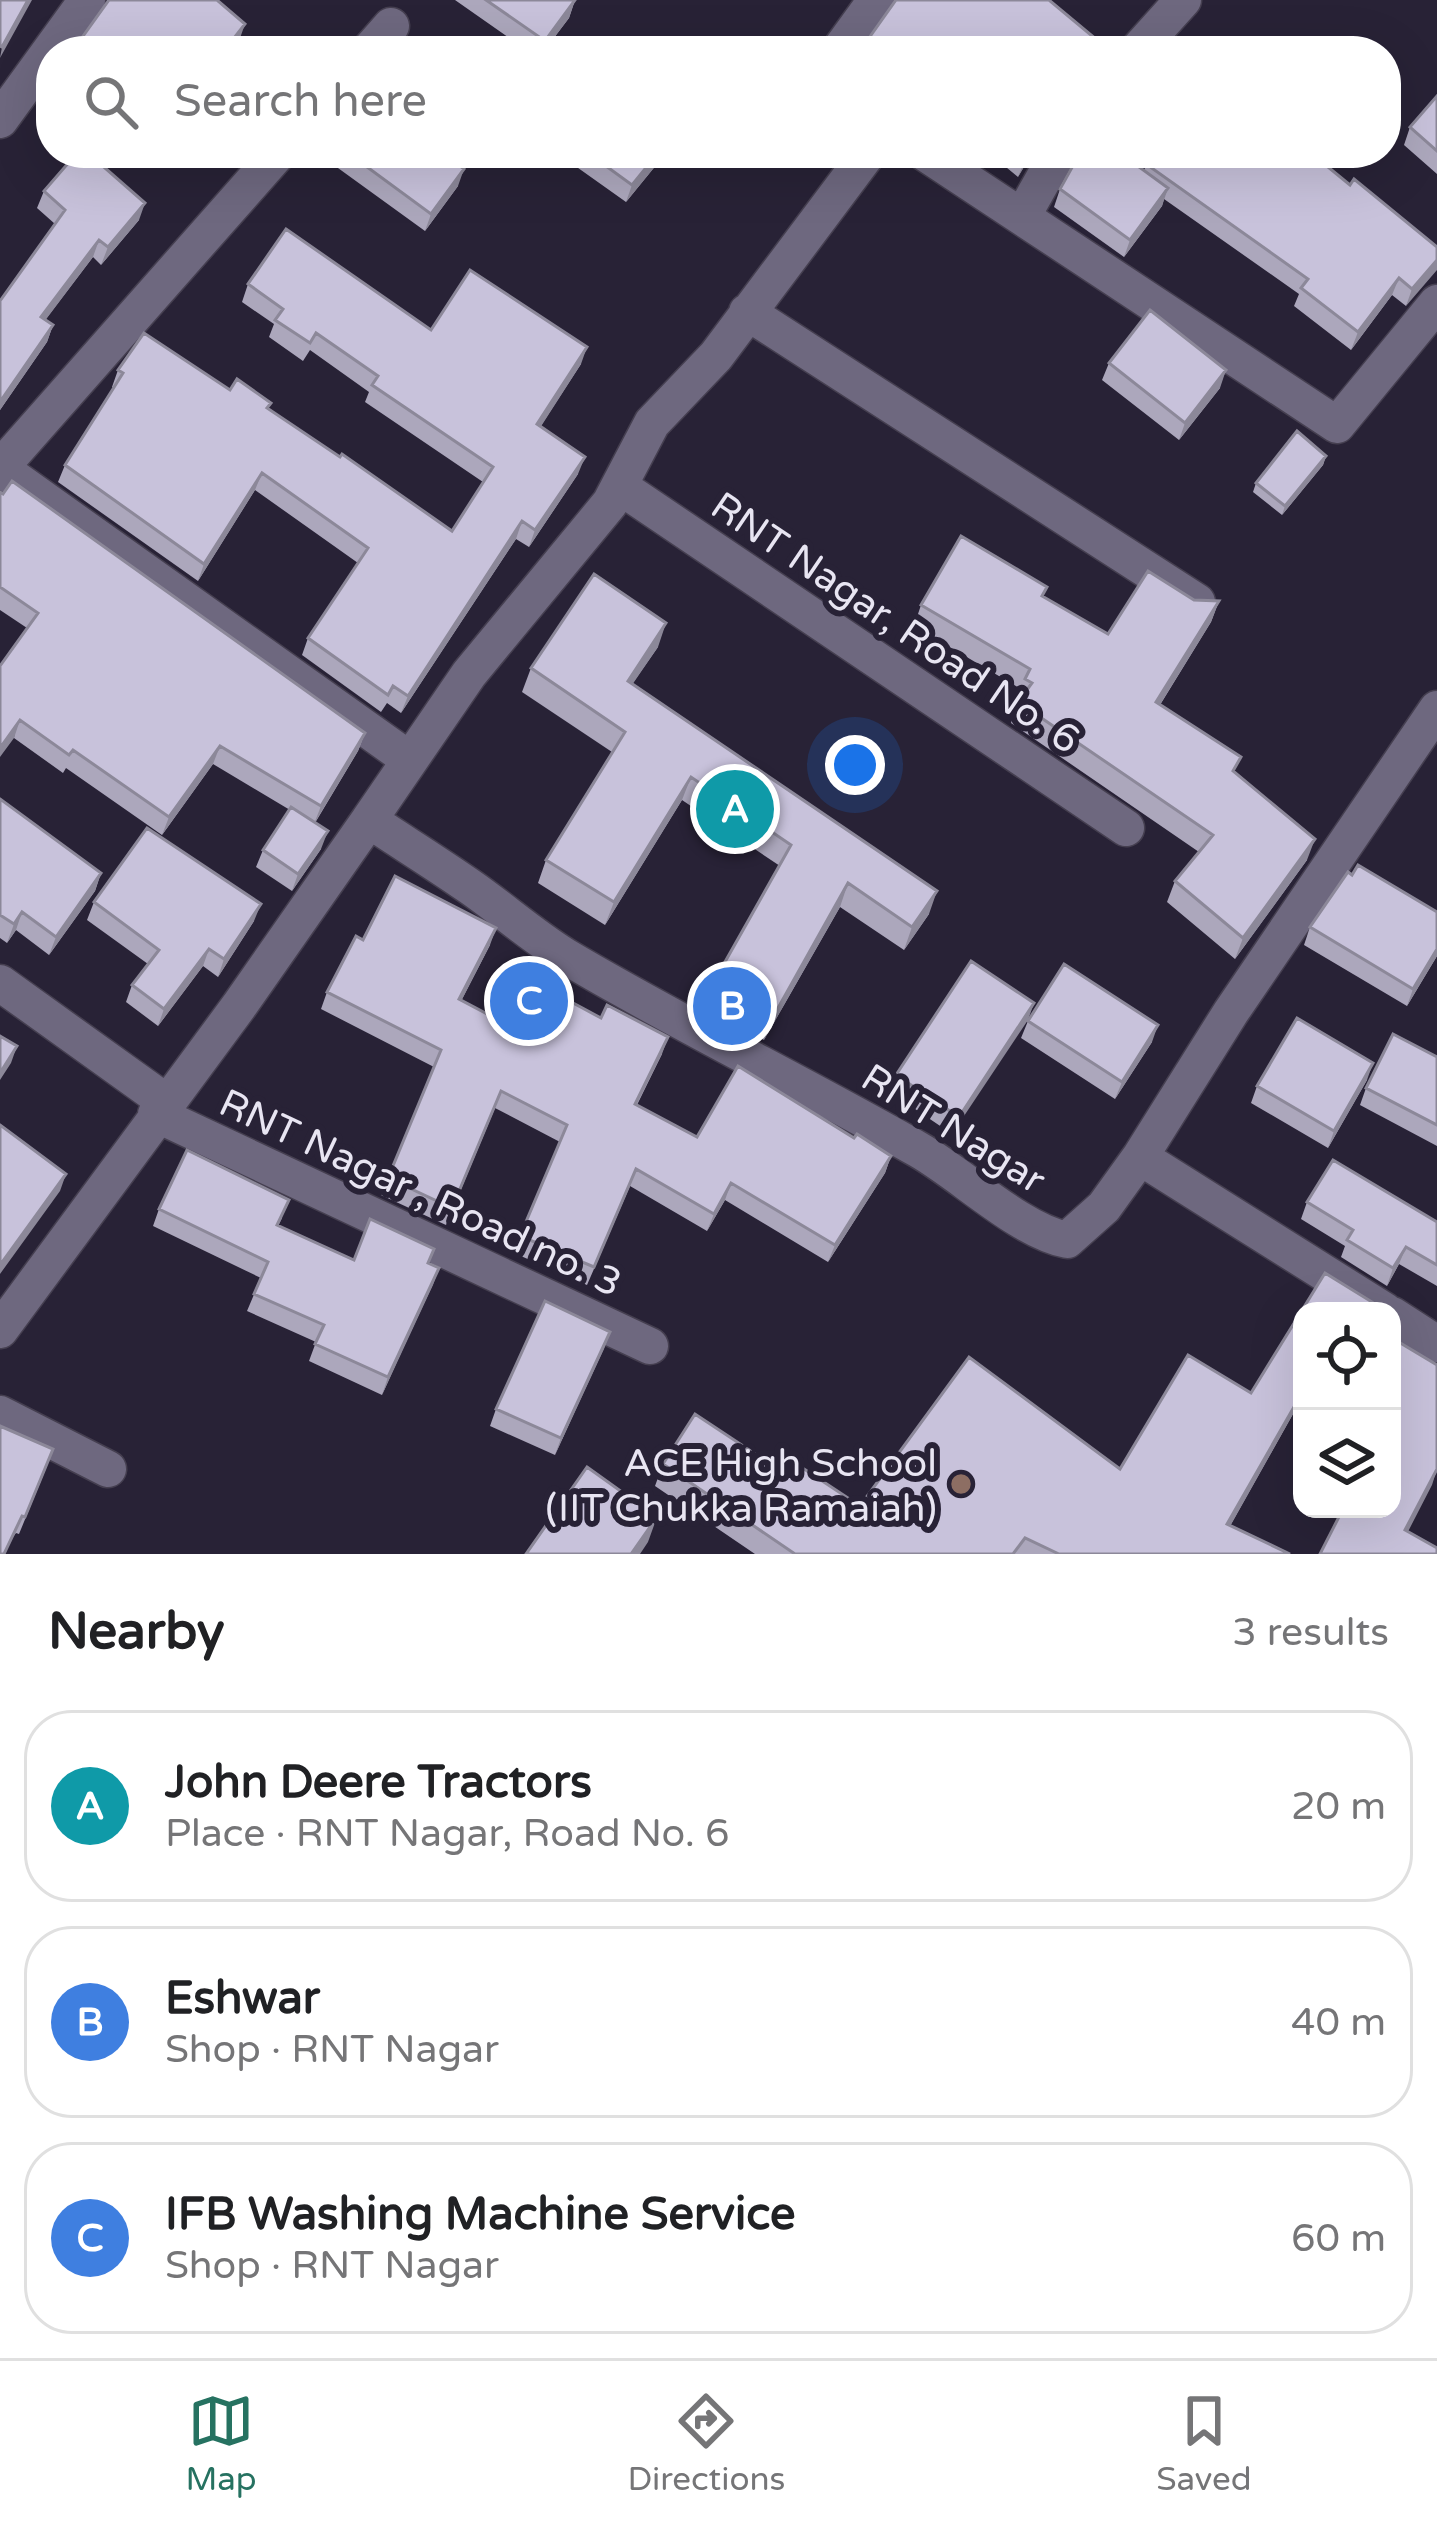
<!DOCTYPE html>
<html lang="en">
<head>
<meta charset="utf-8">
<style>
	body { margin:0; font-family:"Varela Round",sans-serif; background:#f2f2f2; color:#202124 }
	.controls { position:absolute; right:36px; bottom:36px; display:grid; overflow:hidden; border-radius:24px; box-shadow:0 12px 48px #0002 }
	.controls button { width:108px; height:108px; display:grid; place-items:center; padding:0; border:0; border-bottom:3px solid #e0e0e0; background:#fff; color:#202124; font:60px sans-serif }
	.you { position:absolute; left:855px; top:765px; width:42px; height:42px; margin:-30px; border:9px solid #fff; border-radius:50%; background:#1a73e8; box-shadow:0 0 0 18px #1a73e833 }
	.badge { display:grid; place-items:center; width:78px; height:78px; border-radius:50%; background:#267261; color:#fff; font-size:39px; font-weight:700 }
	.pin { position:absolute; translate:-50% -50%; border:6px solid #fff; box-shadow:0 3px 12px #0006 }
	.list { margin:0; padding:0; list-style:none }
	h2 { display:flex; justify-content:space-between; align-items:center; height:156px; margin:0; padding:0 48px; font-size:51px }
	h2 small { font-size:39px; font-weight:400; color:#757577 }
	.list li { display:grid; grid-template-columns:78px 1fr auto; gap:36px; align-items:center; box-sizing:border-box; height:192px; margin:0 24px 24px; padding:0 24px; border:3px solid #e0e0e0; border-radius:48px }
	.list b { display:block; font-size:45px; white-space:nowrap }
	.list p { margin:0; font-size:39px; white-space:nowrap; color:#757577 }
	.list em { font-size:39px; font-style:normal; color:#757577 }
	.icon { flex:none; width:66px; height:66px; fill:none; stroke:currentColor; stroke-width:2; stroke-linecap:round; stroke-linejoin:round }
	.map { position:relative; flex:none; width:1437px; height:1554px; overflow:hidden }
	.search { position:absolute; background:#fff; box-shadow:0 12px 48px #0002; left:36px; right:36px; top:36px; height:132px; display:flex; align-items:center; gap:30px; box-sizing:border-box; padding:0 42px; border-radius:48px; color:#757577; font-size:45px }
	.sheet { height:804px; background:#fff }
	nav { display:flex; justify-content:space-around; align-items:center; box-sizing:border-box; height:168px; border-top:3px solid #e0e0e0; background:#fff; font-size:33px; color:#757577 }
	nav a { display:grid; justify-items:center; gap:6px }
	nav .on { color:#267261 }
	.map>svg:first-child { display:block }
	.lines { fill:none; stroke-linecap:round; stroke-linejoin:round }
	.minor-casing { stroke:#453f50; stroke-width:39 }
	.minor { stroke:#6e687f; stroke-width:36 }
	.wall { fill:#aca7bc }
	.shaded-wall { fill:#8c8899 }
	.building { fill:#c8c2db; stroke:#8c8899; stroke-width:3 }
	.education-dot { fill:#8d6e63; stroke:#282236; stroke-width:4.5 }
	.labels { text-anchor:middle; stroke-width:12; stroke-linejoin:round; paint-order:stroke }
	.street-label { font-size:39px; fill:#e8e5f2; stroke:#282236 }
	.poi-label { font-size:39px; fill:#e8e5f2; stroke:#282236; text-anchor:end }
</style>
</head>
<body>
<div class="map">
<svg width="1437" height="1554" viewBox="0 0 1437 1554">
	<rect width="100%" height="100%" fill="#282236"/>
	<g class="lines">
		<defs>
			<path id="minor" d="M 369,51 L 391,26
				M 839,51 L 876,0
				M 1137,51 L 1183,0
				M 0,120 L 87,0
				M 925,153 L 1337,425 L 1437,303
				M 1022,217 L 1058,153
				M 747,312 L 1197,602
				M 0,468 L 410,760
				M 0,468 L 278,153
				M 619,486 L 1126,828
				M 369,820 L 469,674 L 610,503 L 652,423 L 716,356 L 868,153
				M 0,983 L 166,1102
				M 156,1114 L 650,1346
				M 1140,1157 L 1385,1311
				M 1392,1315 L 1437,1344
				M 0,1330 L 239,1006 L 369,820 C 402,842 436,863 469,886 C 501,908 531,935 565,956 C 681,1025 802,1083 919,1150 C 964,1176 1019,1230 1067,1240 L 1104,1207 L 1140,1157 L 1231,1012 L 1437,709
				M 0,1414 L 108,1469"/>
		</defs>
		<use href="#minor" class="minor-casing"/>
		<use href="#minor" class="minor"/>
	</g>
	<path class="wall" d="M 455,0 L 575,0 L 569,18 L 544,51 L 528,51 Z
		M 869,38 L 1103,45 L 1101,51 L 864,51 Z
		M 1437,96 L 1437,174 L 1404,145 L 1410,127 Z
		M 187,153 L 214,153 L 202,166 Z
		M 321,153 L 443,153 L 458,186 L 425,231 L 320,155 Z
		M 557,153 L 666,153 L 626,202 Z
		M 989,153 L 1032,153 L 1018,177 Z
		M 1078,153 L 1120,153 L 1144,171 L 1146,164 L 1350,185 L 1437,247 L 1406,306 L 1392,295 L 1351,350 L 1294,306 L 1299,294 L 1164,199 L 1162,206 L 1124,257 L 1054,207 L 1060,189 L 1078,157 Z
		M 44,191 L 139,220 L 101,265 L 93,257 L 45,320 L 53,325 L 47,342 L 0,410 L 0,301 L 55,224 L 37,208 Z
		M 248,284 L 431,330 L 581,364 L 540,427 L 578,474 L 529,547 L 516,539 L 401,713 L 387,703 L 381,712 L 302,655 L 308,638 L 358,563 L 255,490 L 198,581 L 58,482 L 65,465 L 114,388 L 112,387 L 118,370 L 230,390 L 268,409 L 452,531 L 483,482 L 365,402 L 369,392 L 310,350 L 303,361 L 269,337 L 274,324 L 242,302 Z
		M 1109,363 L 1220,388 L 1179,440 L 1102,380 Z
		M 1326,456 L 1323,465 L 1282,515 L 1253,492 L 1256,483 Z
		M 0,492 L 365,733 L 358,751 L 315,823 L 321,849 L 292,891 L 256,867 L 263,850 L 290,810 L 213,764 L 162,835 L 66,768 L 63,773 L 14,738 L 27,628 L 0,610 Z
		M 1043,597 L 1108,634 L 1194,600 L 1219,601 L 1211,622 L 1160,705 L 1236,773 L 1307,860 L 1235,959 L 1167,902 L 1175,881 L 1199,852 L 1011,723 L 1019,701 L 1017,700 L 1021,689 L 914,626 L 921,605 Z
		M 658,647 L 632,684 L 929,914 L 904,950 L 840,907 L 764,1040 L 704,1008 L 712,985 L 780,866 L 682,800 L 605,925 L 538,883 L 546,860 L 612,752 L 522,692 L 531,668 Z
		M 0,799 L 101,873 L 95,891 L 49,955 L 16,930 L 7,943 L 0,938 Z
		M 1352,875 L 1437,912 L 1437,956 L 1407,1006 L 1304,945 L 1310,927 Z
		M 94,902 L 254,921 L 218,977 L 203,966 L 158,1026 L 126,1002 L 132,985 L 148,964 L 87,920 Z
		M 363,940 L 490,945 L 461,1001 L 525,1034 L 662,1054 L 637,1105 L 697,1137 L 854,1138 L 891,1156 L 885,1173 L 828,1262 L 725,1200 L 707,1231 L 630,1186 L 587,1285 L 514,1253 L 560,1142 L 495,1108 L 446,1225 L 381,1195 L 434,1067 L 321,1009 L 327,992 Z
		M 1034,1003 L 952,1134 L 890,1092 L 896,1075 Z
		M 1028,1021 L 1152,1042 L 1115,1099 L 1021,1038 Z
		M 1437,1057 L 1437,1146 L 1360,1105 L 1366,1088 Z
		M 1367,1080 L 1328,1148 L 1251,1103 L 1257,1086 Z
		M 1307,1202 L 1437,1222 L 1437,1286 L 1399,1264 L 1387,1286 L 1341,1257 L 1345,1246 L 1301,1219 Z
		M 159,1209 L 282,1218 L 278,1226 L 354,1260 L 429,1263 L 439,1268 L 382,1395 L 309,1361 L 316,1342 L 247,1311 L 261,1278 L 153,1226 Z
		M 1302,1311 L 1302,1420 L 1293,1414 L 1230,1526 L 1290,1554 L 755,1554 L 655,1486 L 663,1464 L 778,1469 L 860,1506 L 1120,1469 L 1251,1393 Z
		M 610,1332 L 555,1455 L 490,1426 L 496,1409 Z
		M 47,1466 L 19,1534 L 16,1533 L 0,1554 Z"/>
	<path class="shaded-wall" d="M 28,0 L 32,0 L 0,58 L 2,47 Z
		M 575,0 L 569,18 L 544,51 L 542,51 L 545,41 Z
		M 245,24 L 239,41 L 231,51 L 224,51 Z
		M 658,153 L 666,153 L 626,202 L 632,185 Z
		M 1028,153 L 1032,153 L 1018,177 Z
		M 464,169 L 458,186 L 425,231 L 431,214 Z
		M 1168,188 L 1162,206 L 1124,257 L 1130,240 Z
		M 145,203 L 139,220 L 101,265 L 108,247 Z
		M 99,240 L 93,257 L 35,334 L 41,317 Z
		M 1437,260 L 1437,270 L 1406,306 L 1412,289 Z
		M 1399,278 L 1392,295 L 1351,350 L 1358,332 Z
		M 53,325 L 47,342 L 0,410 L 0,402 Z
		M 587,347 L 581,364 L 531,442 L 537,424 Z
		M 1226,370 L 1220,388 L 1179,440 L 1185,423 Z
		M 1326,456 L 1323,465 L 1282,515 L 1285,506 Z
		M 585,457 L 578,474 L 529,547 L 535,530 Z
		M 262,473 L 255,490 L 198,581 L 204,564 Z
		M 522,521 L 516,539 L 401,713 L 408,696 Z
		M 1219,601 L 1211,622 L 1148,724 L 1156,702 Z
		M 666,623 L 658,647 L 619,704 L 628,681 Z
		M 20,720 L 14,738 L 0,757 L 0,748 Z
		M 365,733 L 358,751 L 314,824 L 321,806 Z
		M 220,746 L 213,764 L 162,835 L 169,817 Z
		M 691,777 L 682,800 L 605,925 L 614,902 Z
		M 328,831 L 321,849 L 292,891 L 298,874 Z
		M 1315,839 L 1307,860 L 1235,959 L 1243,938 Z
		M 101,873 L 95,891 L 49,955 L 56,937 Z
		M 848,883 L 840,907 L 764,1040 L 773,1017 Z
		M 937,891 L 929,914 L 904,950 L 912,927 Z
		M 261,904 L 254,921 L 218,977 L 224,959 Z
		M 22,912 L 16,930 L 7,943 L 14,924 Z
		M 496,928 L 490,945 L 453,1017 L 459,999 Z
		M 209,949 L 203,966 L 158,1026 L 164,1009 Z
		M 1437,949 L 1437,956 L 1407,1006 L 1413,989 Z
		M 1034,1003 L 1028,1020 L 952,1134 L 959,1117 Z
		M 1158,1025 L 1152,1042 L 1115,1099 L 1122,1082 Z
		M 668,1037 L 662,1054 L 628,1121 L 635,1104 Z
		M 17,1046 L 11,1063 L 0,1080 L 0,1073 Z
		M 1373,1063 L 1367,1080 L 1328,1148 L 1334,1131 Z
		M 891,1156 L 885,1173 L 828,1262 L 835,1245 Z
		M 66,1174 L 60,1191 L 0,1274 L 0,1265 Z
		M 731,1183 L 725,1200 L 707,1231 L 714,1214 Z
		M 1406,1247 L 1399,1264 L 1387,1286 L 1393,1268 Z
		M 439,1268 L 433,1285 L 382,1395 L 388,1377 Z
		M 610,1332 L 604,1349 L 555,1455 L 561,1438 Z
		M 1301,1392 L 1293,1414 L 1219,1546 L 1227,1524 Z
		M 1437,1469 L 1432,1485 L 1397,1553 L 1405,1530 Z
		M 657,1517 L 648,1542 L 640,1554 L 631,1554 Z"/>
	<path class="building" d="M 0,0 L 28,0 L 2,47 L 0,46 Z
		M 109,0 L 217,0 L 245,24 L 224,51 L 82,51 L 76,46 Z
		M 486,0 L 575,0 L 545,41 Z
		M 896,0 L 1049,0 L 1103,45 L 1098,51 L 882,51 L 869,38 Z
		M 1437,96 L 1437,151 L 1410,127 Z
		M 77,153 L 88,153 L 145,203 L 108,247 L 99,240 L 41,317 L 53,325 L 0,402 L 0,301 L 65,210 L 44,191 Z
		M 348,153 L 443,153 L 464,169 L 431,214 Z
		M 588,153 L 658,153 L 632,185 Z
		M 1080,153 L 1120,153 L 1168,188 L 1130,240 L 1060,189 Z
		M 1154,153 L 1311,153 L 1350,185 L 1354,179 L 1437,247 L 1437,260 L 1412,289 L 1399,278 L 1358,332 L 1301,288 L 1308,279 L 1146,164 Z
		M 286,229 L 431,330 L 470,270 L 587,347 L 537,424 L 585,457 L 535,530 L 522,521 L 408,696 L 393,686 L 388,695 L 308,638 L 368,548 L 262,473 L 204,564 L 65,465 L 123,373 L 118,370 L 144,333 L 230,390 L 237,379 L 271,403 L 267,408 L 340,457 L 342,454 L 452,531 L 493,467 L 372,385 L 378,376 L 316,333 L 310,343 L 275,320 L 283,309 L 248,284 Z
		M 1150,310 L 1226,370 L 1185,423 L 1109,363 Z
		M 1297,431 L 1326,456 L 1285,506 L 1256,483 Z
		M 12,481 L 365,733 L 321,806 L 220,746 L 169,817 L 73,750 L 69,755 L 20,720 L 0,748 L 0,666 L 38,613 L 0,587 L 0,492 L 3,494 Z
		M 961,536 L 1047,587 L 1042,596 L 1108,634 L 1148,571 L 1194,600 L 1219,601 L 1156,702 L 1241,757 L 1233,771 L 1315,839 L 1243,938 L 1175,881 L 1213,835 L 1018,702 L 1032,683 L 1025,679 L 1030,669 L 921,605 Z
		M 594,574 L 666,623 L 628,681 L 937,891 L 912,927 L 848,883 L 773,1017 L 712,985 L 791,845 L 691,777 L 614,902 L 546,860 L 625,732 L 531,668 Z
		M 0,799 L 101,873 L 56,937 L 22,912 L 14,924 L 0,915 Z
		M 291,807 L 328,831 L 298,874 L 263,850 Z
		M 147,828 L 261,904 L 224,959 L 209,949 L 164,1009 L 132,985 L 159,950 L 94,902 Z
		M 1358,865 L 1437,912 L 1437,949 L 1413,989 L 1310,927 L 1348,872 L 1352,875 Z
		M 395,876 L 496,928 L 459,999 L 525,1034 L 549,990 L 601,1018 L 607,1005 L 668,1037 L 635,1104 L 697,1137 L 738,1066 L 854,1138 L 857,1134 L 891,1156 L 835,1245 L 731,1183 L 714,1214 L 636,1169 L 594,1267 L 520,1236 L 567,1125 L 501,1091 L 452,1208 L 388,1178 L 441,1050 L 327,992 L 356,936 L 363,940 Z
		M 971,961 L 1034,1003 L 959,1117 L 896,1075 Z
		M 1064,964 L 1158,1025 L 1122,1082 L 1028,1021 Z
		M 1297,1018 L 1373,1063 L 1334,1131 L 1257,1086 Z
		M 1393,1034 L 1437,1057 L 1437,1125 L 1366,1088 Z
		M 0,1036 L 17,1046 L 0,1073 Z
		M 0,1125 L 66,1174 L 0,1265 Z
		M 187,1150 L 289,1200 L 277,1225 L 354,1260 L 370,1219 L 434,1249 L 428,1263 L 439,1268 L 388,1377 L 315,1344 L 324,1325 L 254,1294 L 268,1262 L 159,1209 Z
		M 1333,1160 L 1437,1222 L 1437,1265 L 1406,1247 L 1393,1268 L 1347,1240 L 1353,1230 L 1307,1202 Z
		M 1325,1273 L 1372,1302 L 1368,1311 L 1302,1311 L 1302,1393 L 1227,1524 L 1290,1554 L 1059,1554 L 1025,1538 L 1013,1554 L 795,1554 L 663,1464 L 695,1414 L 778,1469 L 786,1457 L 860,1506 L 969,1357 L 1120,1469 L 1188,1355 L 1251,1393 Z
		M 545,1301 L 610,1332 L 561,1438 L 496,1409 Z
		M 1392,1338 L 1437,1365 L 1437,1469 L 1405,1530 L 1437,1548 L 1437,1554 L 1320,1554 L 1343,1509 L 1392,1509 Z
		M 0,1426 L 53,1449 L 25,1517 L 22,1516 L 4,1554 L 0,1554 Z
		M 587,1467 L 657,1517 L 631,1554 L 526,1554 Z"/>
	<circle class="education-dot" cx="961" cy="1484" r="12"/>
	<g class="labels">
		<g class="street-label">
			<text transform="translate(896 622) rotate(34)" y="14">RNT Nagar, Road No. 6</text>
			<text transform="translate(954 1128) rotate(32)" y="14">RNT Nagar</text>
			<text transform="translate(421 1192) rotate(25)" y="14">RNT Nagar , Road no. 3</text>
		</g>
		<g class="poi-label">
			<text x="937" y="1476">ACE High School<tspan x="937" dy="45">(IIT Chukka Ramaiah)</tspan></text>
		</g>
	</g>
</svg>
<div class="controls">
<button><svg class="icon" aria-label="locate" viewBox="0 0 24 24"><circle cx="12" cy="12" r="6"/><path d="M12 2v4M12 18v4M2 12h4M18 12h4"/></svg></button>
<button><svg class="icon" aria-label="layers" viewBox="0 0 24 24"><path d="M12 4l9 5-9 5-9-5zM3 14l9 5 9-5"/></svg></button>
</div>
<div class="you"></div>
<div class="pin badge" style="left:735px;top:809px;background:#0f9aa8">A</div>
<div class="pin badge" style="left:732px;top:1006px;background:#3f7fe0">B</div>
<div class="pin badge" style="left:529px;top:1001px;background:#3f7fe0">C</div>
<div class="search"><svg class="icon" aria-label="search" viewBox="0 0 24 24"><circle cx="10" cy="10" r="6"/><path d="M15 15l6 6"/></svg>Search here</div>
</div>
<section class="sheet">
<h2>Nearby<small>3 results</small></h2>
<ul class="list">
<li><span class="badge" style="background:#0f9aa8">A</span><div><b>John Deere Tractors</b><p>Place · RNT Nagar, Road No. 6</p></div><em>20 m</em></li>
<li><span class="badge" style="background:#3f7fe0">B</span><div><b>Eshwar</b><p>Shop · RNT Nagar</p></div><em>40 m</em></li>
<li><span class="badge" style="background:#3f7fe0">C</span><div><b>IFB Washing Machine Service</b><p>Shop · RNT Nagar</p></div><em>60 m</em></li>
</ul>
</section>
<nav>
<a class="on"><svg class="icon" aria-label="map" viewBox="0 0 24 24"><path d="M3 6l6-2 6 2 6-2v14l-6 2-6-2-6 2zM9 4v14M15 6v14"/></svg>Map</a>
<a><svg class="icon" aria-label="directions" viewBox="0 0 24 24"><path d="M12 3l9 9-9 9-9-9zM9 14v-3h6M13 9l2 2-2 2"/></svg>Directions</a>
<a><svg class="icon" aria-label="saved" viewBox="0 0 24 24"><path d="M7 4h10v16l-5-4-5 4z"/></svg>Saved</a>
</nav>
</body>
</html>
